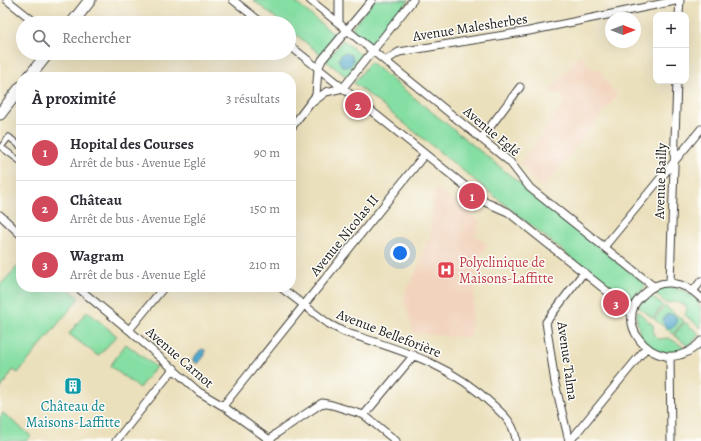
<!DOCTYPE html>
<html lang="fr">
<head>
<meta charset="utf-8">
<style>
	body { margin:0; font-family:Alegreya,serif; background:#f2f2f3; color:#2b2b33 }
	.controls { position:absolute; right:12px; top:12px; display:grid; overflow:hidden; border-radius:8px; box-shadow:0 4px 16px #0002 }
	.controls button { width:36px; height:36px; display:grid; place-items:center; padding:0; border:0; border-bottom:1px solid #e1e1e2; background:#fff; color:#2b2b33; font:20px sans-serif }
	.compass { position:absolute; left:605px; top:12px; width:36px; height:36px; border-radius:50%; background:#fff; box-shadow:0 4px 16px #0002; rotate:90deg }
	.you { position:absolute; left:400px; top:253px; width:14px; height:14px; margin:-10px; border:3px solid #fff; border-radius:50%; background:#1a73e8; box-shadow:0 0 0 6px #1a73e833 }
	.badge { display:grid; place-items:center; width:26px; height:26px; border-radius:50%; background:#d1495b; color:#fff; font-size:13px; font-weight:700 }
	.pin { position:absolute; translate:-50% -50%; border:2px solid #fff; box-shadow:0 1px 4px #0006 }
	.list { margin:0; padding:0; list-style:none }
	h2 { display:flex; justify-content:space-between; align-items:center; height:52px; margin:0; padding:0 16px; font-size:17px }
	h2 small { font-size:13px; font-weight:400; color:#7c7c81 }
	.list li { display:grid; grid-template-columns:26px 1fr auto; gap:12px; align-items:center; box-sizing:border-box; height:56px; padding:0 16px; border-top:1px solid #e1e1e2 }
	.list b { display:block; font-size:15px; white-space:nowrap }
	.list p { margin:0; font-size:13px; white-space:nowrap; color:#7c7c81 }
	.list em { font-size:13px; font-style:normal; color:#7c7c81 }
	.icon { flex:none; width:22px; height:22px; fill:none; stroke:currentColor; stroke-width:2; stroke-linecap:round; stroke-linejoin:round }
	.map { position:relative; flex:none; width:701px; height:441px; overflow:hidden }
	.search { position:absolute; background:#fff; box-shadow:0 4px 16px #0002; left:16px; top:16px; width:280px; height:44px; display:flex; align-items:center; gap:10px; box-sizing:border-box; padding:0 14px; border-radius:22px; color:#7c7c81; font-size:15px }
	.panel { position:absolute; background:#fff; box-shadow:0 4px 16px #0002; left:16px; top:72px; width:280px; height:220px; border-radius:16px }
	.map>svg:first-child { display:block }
	.built { fill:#f2d4be }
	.green { fill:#85dea3; stroke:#507d60 }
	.water { fill:#50a7cc; stroke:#366274 }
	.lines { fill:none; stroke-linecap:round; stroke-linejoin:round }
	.pedestrian-casing { stroke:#3b3934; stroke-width:7 }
	.minor-casing { stroke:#3b3934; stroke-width:9 }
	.primary-casing { stroke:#3b3934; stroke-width:13 }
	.pedestrian { stroke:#fff; stroke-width:5 }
	.minor { stroke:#fff; stroke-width:7 }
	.primary { stroke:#fff; stroke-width:11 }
	.labels { text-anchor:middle; stroke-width:3; stroke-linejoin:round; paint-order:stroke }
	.street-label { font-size:14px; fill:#1c1c1c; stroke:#fdfcf7 }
	.health-label { font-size:14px; fill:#be3a42; stroke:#fdfcf7; text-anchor:start }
	.culture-label { font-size:14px; fill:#0d838f; stroke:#fdfcf7 }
</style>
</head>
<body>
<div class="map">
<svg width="701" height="441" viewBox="0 0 701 441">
	<rect width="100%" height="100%" fill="#fdfcf7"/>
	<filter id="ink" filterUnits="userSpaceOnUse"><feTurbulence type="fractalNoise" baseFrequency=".025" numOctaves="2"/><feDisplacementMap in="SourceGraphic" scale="8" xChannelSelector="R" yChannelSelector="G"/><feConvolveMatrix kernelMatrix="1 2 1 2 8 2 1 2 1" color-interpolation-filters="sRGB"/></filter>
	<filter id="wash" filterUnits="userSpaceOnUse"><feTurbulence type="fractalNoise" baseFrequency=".012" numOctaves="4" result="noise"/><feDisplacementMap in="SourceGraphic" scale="16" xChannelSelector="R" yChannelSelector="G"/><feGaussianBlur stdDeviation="0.9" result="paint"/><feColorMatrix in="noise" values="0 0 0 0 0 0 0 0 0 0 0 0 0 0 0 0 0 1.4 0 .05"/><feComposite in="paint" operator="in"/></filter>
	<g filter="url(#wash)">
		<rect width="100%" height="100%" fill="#ebe0bc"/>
		<path class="built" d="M 580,54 L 593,70 L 597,67 L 617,96 L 543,188 L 529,176 L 526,168 L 520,164 L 565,101 L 550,90 Z
			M 434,187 L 481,222 L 475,236 L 488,244 L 478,260 L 470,338 L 414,333 L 404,301 L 406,290 L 412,281 L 430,236 Z"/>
		<path class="green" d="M 253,0 L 293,0 L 336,36 L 321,55 L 289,29 L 289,23 L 282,23 Z
			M 374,0 L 409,0 L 373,46 L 351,29 Z
			M 343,40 L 363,57 L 347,77 L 326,61 Z
			M 370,62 L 646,285 L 630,305 L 354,83 Z
			M 21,263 L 21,287 L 67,287 L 79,298 L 18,373 L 13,370 L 0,390 L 0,285 Z
			M 659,286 C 675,286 696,292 701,309 C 701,315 701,322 701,328 L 685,315 L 687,310 L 686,306 L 676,302 L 666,303 L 653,291 Z
			M 648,294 L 663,305 L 653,318 L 638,307 Z
			M 665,306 L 684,321 L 673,334 L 654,319 Z
			M 87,311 L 117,336 L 98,356 L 69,334 Z
			M 637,311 L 653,325 L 654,335 L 658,339 L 669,338 L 687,349 C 680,351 670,354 662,353 C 643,348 635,328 637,311 Z
			M 685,322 L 699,334 L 689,347 L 674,335 Z
			M 126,344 L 156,367 L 139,388 L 110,366 Z
			M 3,413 L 31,436 L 27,441 L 0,441 L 0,417 Z"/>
		<path class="water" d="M339 60a7 7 0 1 1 14 0a7 7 0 1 1-14 0Z
			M663 321a7 7 0 1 1 14 0a7 7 0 1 1-14 0Z
			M 203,349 L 205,350 L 205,355 L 198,364 L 192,360 L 200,350 Z"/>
	</g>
	<g filter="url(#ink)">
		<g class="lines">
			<defs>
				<path id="pedestrian" d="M 21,147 L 9,137 L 1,147 L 21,162"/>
				<path id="minor" d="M 7,0 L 36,23
					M 233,0 L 262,23
					M 310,0 L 510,162 L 530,188 L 653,286
					M 339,0 L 339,23
					M 679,15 L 680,0
					M 289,45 L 485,202 L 508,212 L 623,304 L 632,315
					M 385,61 L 399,52 L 529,31 L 680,0
					M 313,102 L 326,92 L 343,88 L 413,0
					M 291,128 L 316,95 L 318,69 L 322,60 L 372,0
					M 481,139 L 520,87
					M 0,215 L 21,235
					M 604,247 L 701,129
					M 670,282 L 677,81
					M 77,287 L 129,330 L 199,392 L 223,406 L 271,441
					M 280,287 L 329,324 L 344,332 C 400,350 450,363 494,406 C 505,416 515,425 516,441
					M 694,290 L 701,281
					M 701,298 C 685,282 661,276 644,294 C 641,297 636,301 634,306 C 625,329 644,352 666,356 C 679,358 693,351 701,341
					M 129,330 L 164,287
					M 670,356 L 671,441
					M 223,406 L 425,154
					M 364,415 L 414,355
					M 270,440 L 277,433 L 322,403 L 332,405 L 364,415 L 396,441
					M 116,441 L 174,368
					M 569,441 L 555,383 L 546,322 L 584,272
					M 570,441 L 646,348"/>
				<path id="primary" d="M 72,23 L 90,0
					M 29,77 L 48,53
					M 0,114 L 21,87"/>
			</defs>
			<use href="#pedestrian" class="pedestrian-casing"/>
			<use href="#minor" class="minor-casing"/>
			<use href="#primary" class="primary-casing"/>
			<use href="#pedestrian" class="pedestrian"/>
			<use href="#minor" class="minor"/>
			<use href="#primary" class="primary"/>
		</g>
	</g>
	<defs>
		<symbol id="hospital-square" viewBox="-11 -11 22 22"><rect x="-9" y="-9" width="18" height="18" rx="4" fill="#e0444e" stroke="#fdfcf7"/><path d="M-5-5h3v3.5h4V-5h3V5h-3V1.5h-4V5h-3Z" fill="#fff"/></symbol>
		<symbol id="building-square" viewBox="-11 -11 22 22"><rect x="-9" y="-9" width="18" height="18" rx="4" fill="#0f9aa8" stroke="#fdfcf7"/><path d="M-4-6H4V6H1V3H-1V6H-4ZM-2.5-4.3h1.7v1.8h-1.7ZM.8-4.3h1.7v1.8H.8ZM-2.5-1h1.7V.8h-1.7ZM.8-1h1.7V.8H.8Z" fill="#fff"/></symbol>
	</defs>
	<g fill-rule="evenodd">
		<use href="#hospital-square" x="436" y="260" width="20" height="20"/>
		<use href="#building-square" x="63" y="376" width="20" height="20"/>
	</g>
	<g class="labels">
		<g class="street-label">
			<text transform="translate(470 27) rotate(-9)" y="5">Avenue Malesherbes</text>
			<text transform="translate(492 131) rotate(40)" y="5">Avenue Eglé</text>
			<text transform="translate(660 181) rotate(-88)" y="5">Avenue Bailly</text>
			<text transform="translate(344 235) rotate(-51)" y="5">Avenue Nicolas II</text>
			<text transform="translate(389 333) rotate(21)" y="5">Avenue Belleforière</text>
			<text transform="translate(180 357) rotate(41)" y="5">Avenue Carnot</text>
			<text transform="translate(568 361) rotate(82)" y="5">Avenue Talma</text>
		</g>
		<g class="health-label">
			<text x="459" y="267">Polyclinique de<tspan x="459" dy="16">Maisons-Laffitte</tspan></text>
		</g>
		<g class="culture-label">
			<text x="73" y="411">Château de<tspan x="73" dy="16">Maisons-Laffitte</tspan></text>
		</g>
	</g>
</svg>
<div class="controls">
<button>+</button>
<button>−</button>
</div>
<svg class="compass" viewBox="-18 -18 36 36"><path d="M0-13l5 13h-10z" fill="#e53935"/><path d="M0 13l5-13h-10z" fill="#7c7c81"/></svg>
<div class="you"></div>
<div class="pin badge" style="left:472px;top:196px">1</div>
<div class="pin badge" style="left:358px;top:105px">2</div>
<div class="pin badge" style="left:616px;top:303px">3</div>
<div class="search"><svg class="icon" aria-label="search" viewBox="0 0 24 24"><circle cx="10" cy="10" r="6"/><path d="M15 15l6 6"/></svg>Rechercher</div>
<section class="panel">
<h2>À proximité<small>3 résultats</small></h2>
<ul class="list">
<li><span class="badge">1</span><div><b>Hopital des Courses</b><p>Arrêt de bus · Avenue Eglé</p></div><em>90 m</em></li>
<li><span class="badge">2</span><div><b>Château</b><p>Arrêt de bus · Avenue Eglé</p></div><em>150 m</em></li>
<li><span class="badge">3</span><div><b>Wagram</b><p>Arrêt de bus · Avenue Eglé</p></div><em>210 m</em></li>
</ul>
</section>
</div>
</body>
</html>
